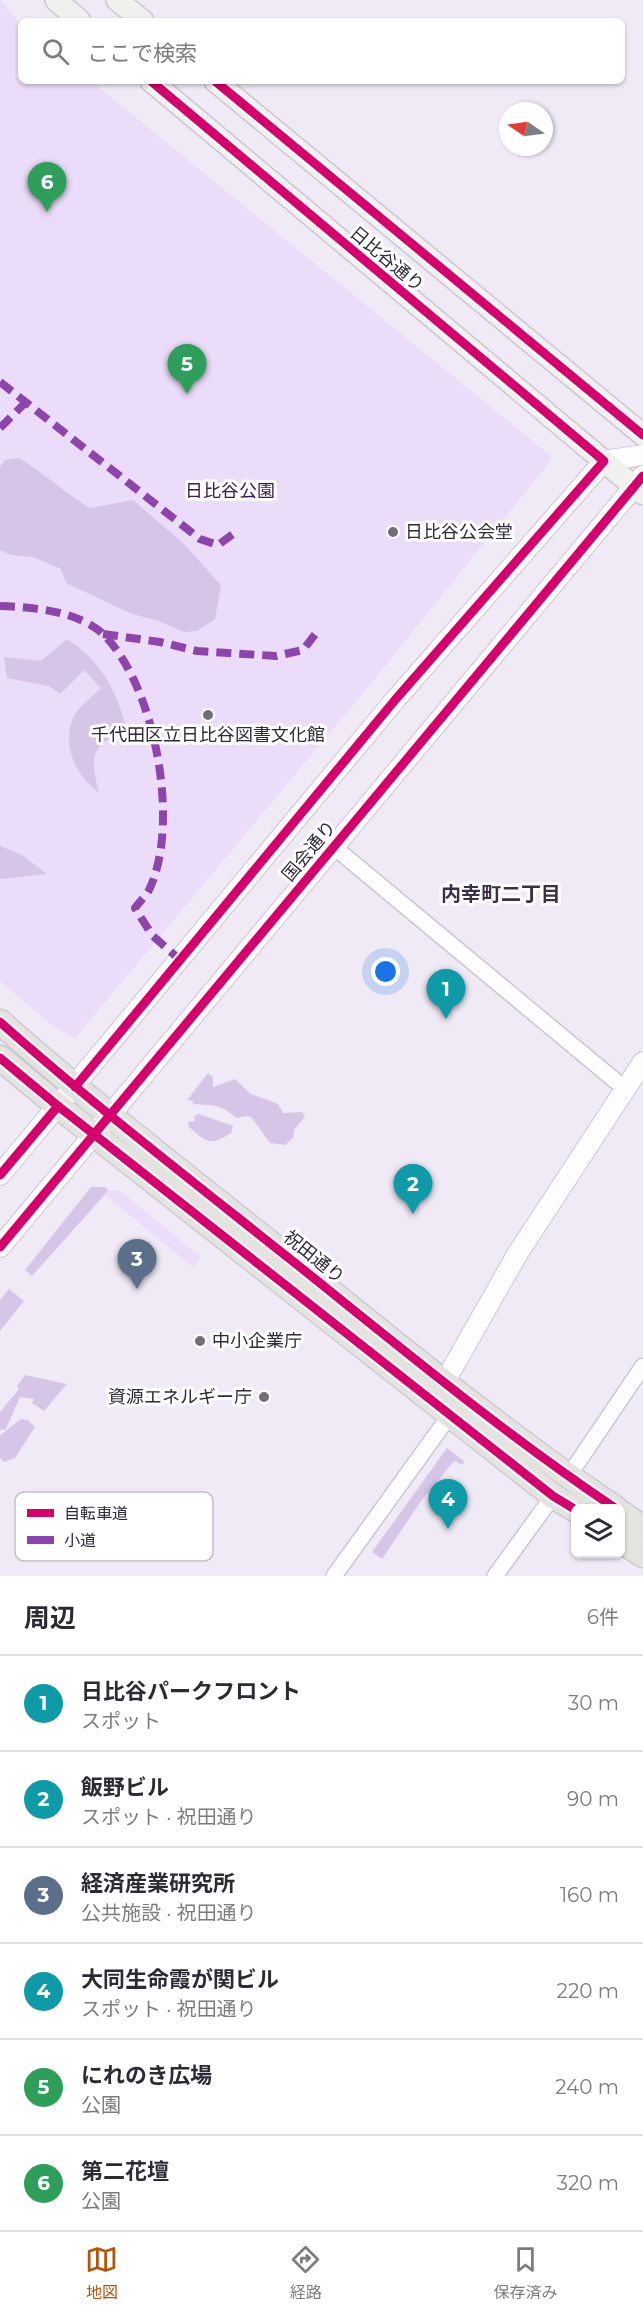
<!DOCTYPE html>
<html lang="ja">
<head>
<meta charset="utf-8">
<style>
	body { margin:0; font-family:Montserrat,"Noto Sans JP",sans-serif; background:#f2f2f3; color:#2b2b33 }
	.controls { position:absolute; right:18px; bottom:18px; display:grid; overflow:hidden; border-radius:9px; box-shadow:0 2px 4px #0004 }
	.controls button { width:54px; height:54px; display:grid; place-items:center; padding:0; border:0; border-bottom:2px solid #e1e1e2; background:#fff; color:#2b2b33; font:30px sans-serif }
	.compass { position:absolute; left:499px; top:102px; width:54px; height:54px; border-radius:50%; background:#fff; box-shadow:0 2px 4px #0004; rotate:283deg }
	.you { position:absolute; left:386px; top:972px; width:21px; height:21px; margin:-15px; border:4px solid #fff; border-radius:50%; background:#1a73e8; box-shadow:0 0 0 9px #1a73e833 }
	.badge { display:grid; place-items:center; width:39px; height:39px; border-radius:50%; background:#b45309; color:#fff; font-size:20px; font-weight:700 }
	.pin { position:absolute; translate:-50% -50px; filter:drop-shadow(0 2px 3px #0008) }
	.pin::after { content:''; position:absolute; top:32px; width:21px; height:18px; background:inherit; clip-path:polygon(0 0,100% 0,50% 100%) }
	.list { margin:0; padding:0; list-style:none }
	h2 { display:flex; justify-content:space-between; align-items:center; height:78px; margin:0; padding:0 24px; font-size:26px }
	h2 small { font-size:20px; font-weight:400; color:#7c7c81 }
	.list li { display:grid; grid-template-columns:39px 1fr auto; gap:18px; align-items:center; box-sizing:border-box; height:96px; padding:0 24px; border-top:2px solid #e1e1e2 }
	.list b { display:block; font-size:22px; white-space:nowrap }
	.list p { margin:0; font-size:20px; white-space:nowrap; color:#7c7c81 }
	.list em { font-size:20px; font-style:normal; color:#7c7c81 }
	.icon { flex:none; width:33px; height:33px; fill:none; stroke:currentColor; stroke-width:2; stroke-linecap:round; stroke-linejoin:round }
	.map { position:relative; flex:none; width:643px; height:1576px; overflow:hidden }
	.search { position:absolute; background:#fff; box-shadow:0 2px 4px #0004; left:18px; right:18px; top:18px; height:66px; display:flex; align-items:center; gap:15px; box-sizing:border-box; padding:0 21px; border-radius:9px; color:#7c7c81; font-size:22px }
	.sheet { height:654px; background:#fff }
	nav { display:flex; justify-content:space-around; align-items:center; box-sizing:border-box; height:84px; border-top:2px solid #e1e1e2; background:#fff; font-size:16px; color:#7c7c81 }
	nav a { display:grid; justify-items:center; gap:3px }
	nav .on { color:#b45309 }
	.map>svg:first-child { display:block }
	.green { fill:#ebdcf9 }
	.forest { fill:#d7c5e8 }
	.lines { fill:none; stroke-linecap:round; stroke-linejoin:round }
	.minor-casing { stroke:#ccc6d2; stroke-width:18 }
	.tertiary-casing { stroke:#ccc6d2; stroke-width:22 }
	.secondary-casing { stroke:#ccc6d2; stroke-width:24 }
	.primary-casing { stroke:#ccc9d0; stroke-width:27 }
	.minor { stroke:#fdfcfe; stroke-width:15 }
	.tertiary { stroke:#fdfcfe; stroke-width:20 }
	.secondary { stroke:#f0f0ee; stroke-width:21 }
	.primary { stroke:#e3e4e0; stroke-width:24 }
	.quiet { stroke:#8e44ad; stroke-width:8; stroke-dasharray:15 8; stroke-linecap:butt }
	.cycleway-casing { stroke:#fff; stroke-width:13 }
	.cycleway { stroke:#d6006c; stroke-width:9 }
	.poi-dot { fill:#736d79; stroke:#fff; stroke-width:2 }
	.labels { text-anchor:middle; stroke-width:6; stroke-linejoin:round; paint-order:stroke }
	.street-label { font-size:18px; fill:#302936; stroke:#fff }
	.park-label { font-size:18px; fill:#3b1455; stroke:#fff }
	.poi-label { font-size:18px; fill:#302936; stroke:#fff; text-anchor:start }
	.neighbourhood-label { font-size:20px; font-weight:bold; fill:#3c2e48; stroke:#fff }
	.key { fill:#fff; stroke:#c1bfc3; stroke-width:1.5 }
	.key-label { font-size:16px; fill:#302936 }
</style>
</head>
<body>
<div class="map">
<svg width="643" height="1576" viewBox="0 0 643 1576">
	<rect width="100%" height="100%" fill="#f0eaf6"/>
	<path class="green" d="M 0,0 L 21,24 L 21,81 L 91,81 L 551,456 L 548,464 L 373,681 L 75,1038 L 49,1023 L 0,981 Z
		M 119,1190 L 201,1257 L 193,1267 L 105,1195 L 108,1191 Z"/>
	<path class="forest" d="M 19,458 C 44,473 65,493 90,508 L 133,500 L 183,543 L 221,585 L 215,619 L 197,631 L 184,632 L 156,620 L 132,614 L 66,583 L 61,569 L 33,557 L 11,555 L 0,550 L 0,467 L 5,460 Z
		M 67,639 C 103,663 115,689 127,729 C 91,748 89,752 99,793 C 75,775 60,743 75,714 C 81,704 94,696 101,688 L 84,670 L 60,694 L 49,686 L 7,678 L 4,657 L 41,661 Z
		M 0,846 L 22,855 L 47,874 L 0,879 Z
		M 208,1073 L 213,1077 L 213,1087 L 235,1079 L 251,1094 L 278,1104 L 283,1113 L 302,1112 L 305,1117 L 294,1130 L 293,1138 L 285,1145 L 270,1143 L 251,1117 L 246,1116 L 237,1118 C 218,1103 214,1106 193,1104 L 193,1101 L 187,1100 Z
		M 199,1114 L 233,1126 L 231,1133 C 209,1147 207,1142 189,1127 L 188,1122 L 195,1121 L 194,1116 Z
		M 91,1187 L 106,1187 L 108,1191 L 32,1276 L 25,1270 Z
		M 9,1289 L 24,1301 L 0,1331 L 0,1300 Z
		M 25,1375 L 67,1384 L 44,1411 L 32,1403 L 34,1399 L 20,1397 L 6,1429 L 0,1430 L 0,1412 L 19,1389 L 17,1386 Z
		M 21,1419 L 28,1420 L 35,1427 L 15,1458 L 4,1462 L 0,1458 L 0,1435 Z
		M 447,1448 L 464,1461 L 463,1465 L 454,1461 L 421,1501 L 382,1559 L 372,1552 Z"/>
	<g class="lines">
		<defs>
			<path id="minor" d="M 334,847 L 624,1088
				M 568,1477 L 643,1366
				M 334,1576 L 450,1415 L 449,1407
				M 495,1576 L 553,1496"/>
			<path id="tertiary" d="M 0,1175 L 395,700 L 604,461 L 643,455
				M 0,1247 L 643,476
				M 446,1395 L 444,1383 L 518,1253 L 643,1062"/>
			<path id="secondary" d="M 56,0 L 80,21
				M 117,0 L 143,21
				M 151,81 L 643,494
				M 215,81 L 643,435"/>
			<path id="primary" d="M 0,1022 C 95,1106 196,1184 295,1263 C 400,1347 503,1433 615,1508
				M 0,1058 L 58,1106 L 553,1496 L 576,1510
				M 620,1512 L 643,1528
				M 620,1540 L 643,1555"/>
		</defs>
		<use href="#minor" class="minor-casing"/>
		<use href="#tertiary" class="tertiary-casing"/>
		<use href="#secondary" class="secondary-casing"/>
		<use href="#primary" class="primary-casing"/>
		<use href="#minor" class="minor"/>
		<use href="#tertiary" class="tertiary"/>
		<use href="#secondary" class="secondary"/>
		<use href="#primary" class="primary"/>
		<path class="quiet" d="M 0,382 L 200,539 L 218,545 L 236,532
			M 0,428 L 26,402
			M 0,606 C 32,607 80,611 104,635 C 155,686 181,824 149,890 C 146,896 139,902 135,908 L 152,935 L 179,959
			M 103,634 L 160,642 L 197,651 L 276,656 L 303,650 L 317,632"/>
		<defs>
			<path id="cycleway" d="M 215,81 L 643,435
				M 0,1022 C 95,1106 196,1184 295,1263 C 400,1347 503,1433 615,1508
				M 0,1058 L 58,1106 L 553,1496 L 576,1510
				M 75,1087 L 395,700 L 604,461 L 151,81
				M 0,1175 L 58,1106
				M 0,1247 L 643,476"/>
		</defs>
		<use href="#cycleway" class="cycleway-casing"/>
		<use href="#cycleway" class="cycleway"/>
	</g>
	<g class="poi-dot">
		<circle cx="393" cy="532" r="6"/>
		<circle cx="208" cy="715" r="6"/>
		<circle cx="200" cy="1341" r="6"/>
		<circle cx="264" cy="1397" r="6"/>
	</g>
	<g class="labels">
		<g class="street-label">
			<text transform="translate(387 259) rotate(40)" y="6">日比谷通り</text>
			<text transform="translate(309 851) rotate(-50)" y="6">国会通り</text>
			<text transform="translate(314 1257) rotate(39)" y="6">祝田通り</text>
		</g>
		<g class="park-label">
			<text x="230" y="497">日比谷公園</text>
		</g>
		<g class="poi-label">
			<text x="405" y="538">日比谷公会堂</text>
			<text x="208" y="741" text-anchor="middle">千代田区立日比谷図書文化館</text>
			<text x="212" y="1347">中小企業庁</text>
			<text x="252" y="1403" text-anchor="end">資源エネルギー庁</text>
		</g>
		<g class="neighbourhood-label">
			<text x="501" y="901">内幸町二丁目</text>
		</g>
	</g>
	<rect x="15" y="1492" width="198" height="69" rx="9" class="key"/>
	<rect x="27" y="1509" width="27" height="8" fill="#d6006c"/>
	<rect x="27" y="1536" width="27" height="8" fill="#8e44ad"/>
	<g class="key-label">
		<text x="64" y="1519">自転車道</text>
		<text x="64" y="1546">小道</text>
	</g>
</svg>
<div class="controls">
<button><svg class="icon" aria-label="layers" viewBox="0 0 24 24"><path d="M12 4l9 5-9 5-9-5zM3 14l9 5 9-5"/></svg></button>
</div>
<svg class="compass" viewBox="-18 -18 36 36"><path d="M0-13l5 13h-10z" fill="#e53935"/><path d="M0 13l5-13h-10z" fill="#7c7c81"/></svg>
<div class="you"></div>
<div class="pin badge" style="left:446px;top:1019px;background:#0f9aa8">1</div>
<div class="pin badge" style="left:413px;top:1214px;background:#0f9aa8">2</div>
<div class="pin badge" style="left:137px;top:1289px;background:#5c6f8a">3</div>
<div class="pin badge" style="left:448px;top:1529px;background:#0f9aa8">4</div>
<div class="pin badge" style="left:187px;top:394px;background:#2e9e5b">5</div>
<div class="pin badge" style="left:47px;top:212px;background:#2e9e5b">6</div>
<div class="search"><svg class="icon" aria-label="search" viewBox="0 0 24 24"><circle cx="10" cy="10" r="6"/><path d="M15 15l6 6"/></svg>ここで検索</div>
</div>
<section class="sheet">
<h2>周辺<small>6件</small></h2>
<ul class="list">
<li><span class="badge" style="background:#0f9aa8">1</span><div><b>日比谷パークフロント</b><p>スポット</p></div><em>30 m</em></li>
<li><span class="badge" style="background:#0f9aa8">2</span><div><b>飯野ビル</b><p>スポット · 祝田通り</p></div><em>90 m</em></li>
<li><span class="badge" style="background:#5c6f8a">3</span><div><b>経済産業研究所</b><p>公共施設 · 祝田通り</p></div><em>160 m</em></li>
<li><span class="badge" style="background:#0f9aa8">4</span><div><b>大同生命霞が関ビル</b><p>スポット · 祝田通り</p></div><em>220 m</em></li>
<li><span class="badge" style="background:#2e9e5b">5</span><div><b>にれのき広場</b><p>公園</p></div><em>240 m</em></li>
<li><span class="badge" style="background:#2e9e5b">6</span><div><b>第二花壇</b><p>公園</p></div><em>320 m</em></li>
</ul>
</section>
<nav>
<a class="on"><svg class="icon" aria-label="map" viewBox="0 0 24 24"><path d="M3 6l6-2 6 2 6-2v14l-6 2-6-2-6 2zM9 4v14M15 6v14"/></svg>地図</a>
<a><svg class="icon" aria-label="directions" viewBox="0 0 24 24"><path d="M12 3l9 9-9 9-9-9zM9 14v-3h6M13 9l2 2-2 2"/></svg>経路</a>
<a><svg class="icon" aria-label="saved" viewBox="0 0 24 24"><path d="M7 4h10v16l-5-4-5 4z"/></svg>保存済み</a>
</nav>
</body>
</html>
